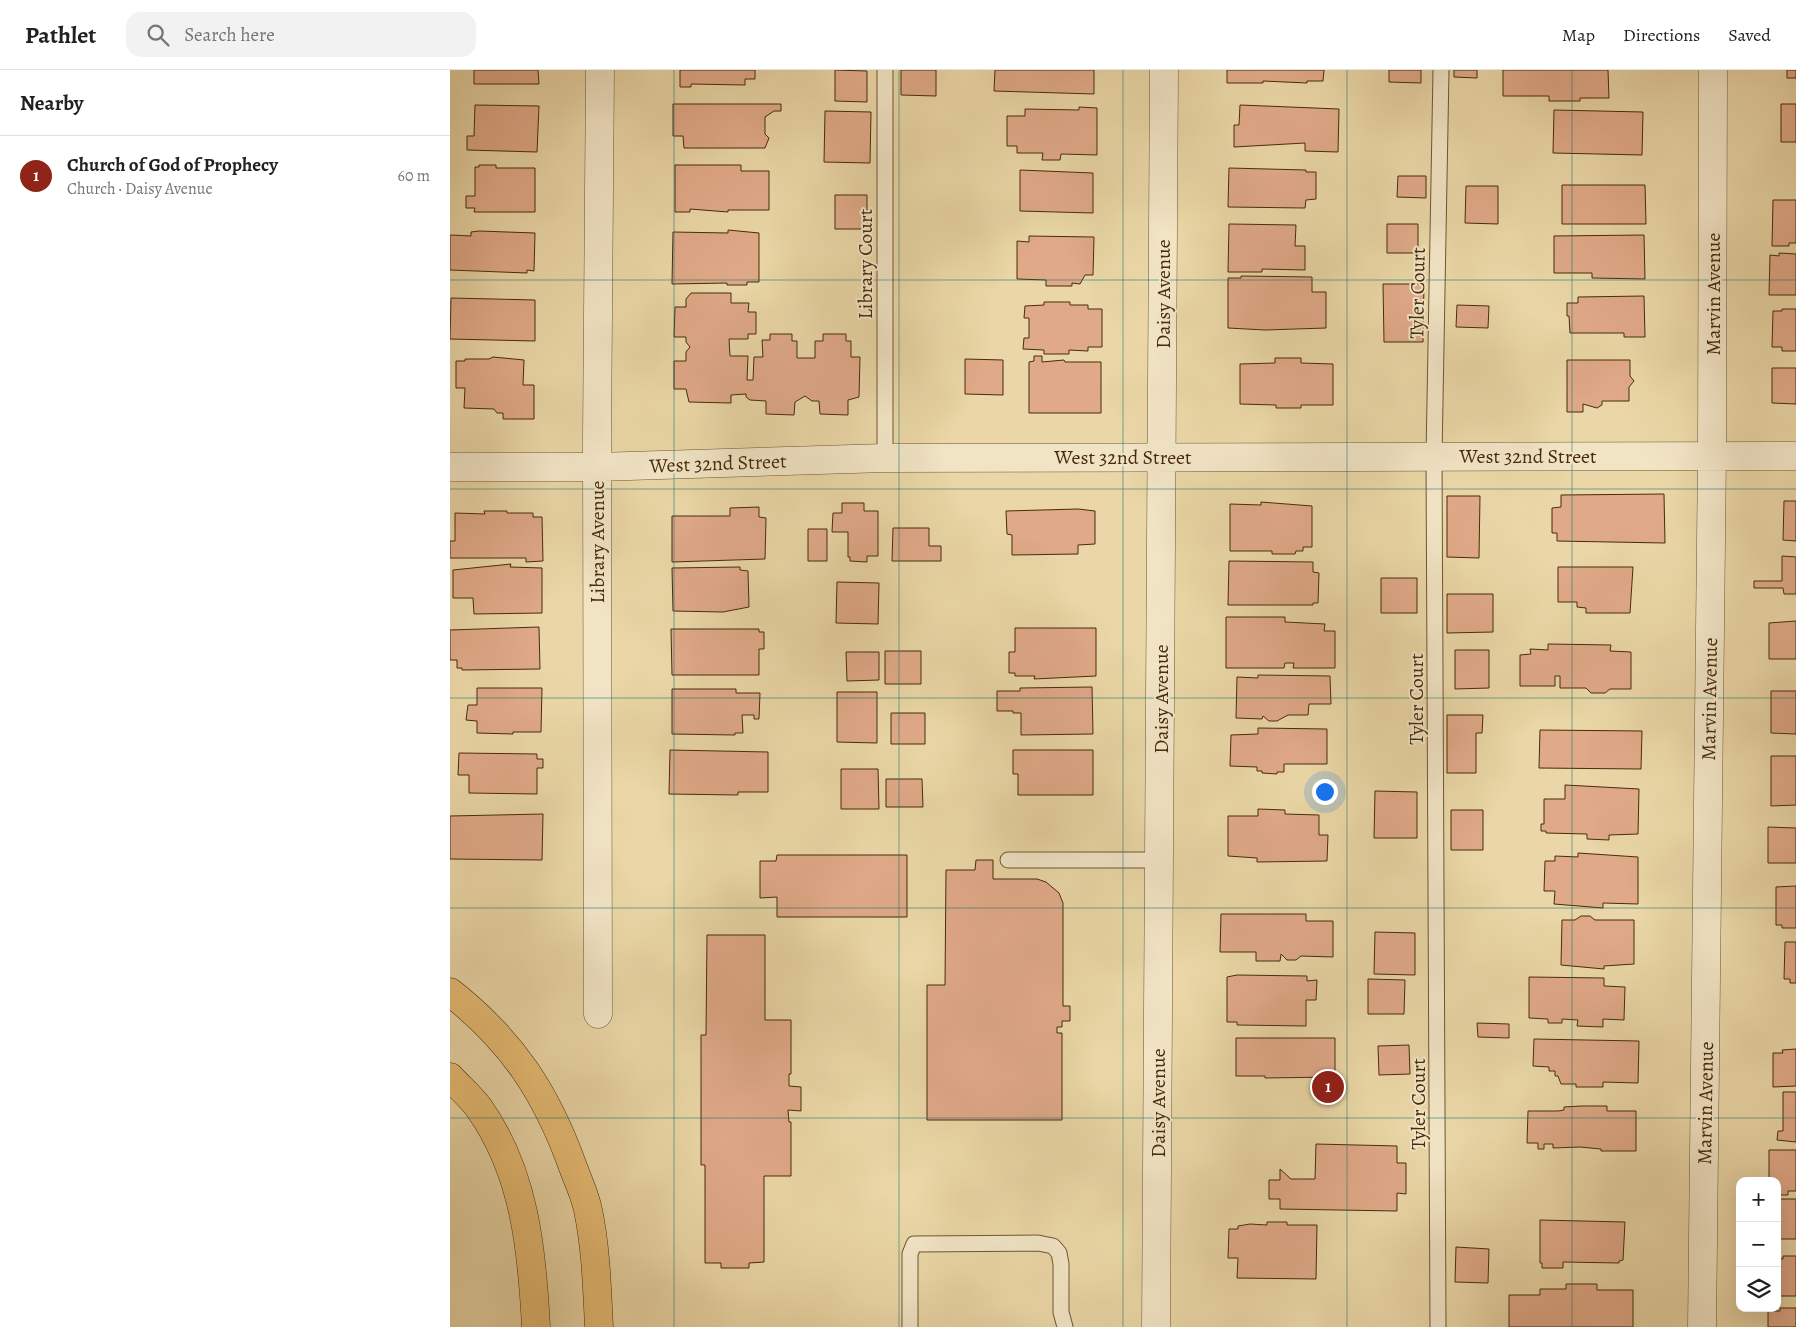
<!DOCTYPE html>
<html lang="en">
<head>
<meta charset="utf-8">
<style>
	body { margin:0; font-family:Alegreya,serif; background:#f2f2f2; color:#202124 }
	.controls { position:absolute; right:15px; bottom:15px; display:grid; overflow:hidden; border-radius:10px; box-shadow:0 5px 20px #0002 }
	.controls button { width:45px; height:45px; display:grid; place-items:center; padding:0; border:0; border-bottom:1px solid #e0e0e0; background:#fff; color:#202124; font:25px sans-serif }
	.you { position:absolute; left:874px; top:721px; width:18px; height:18px; margin:-12px; border:4px solid #fff; border-radius:50%; background:#1a73e8; box-shadow:0 0 0 8px #1a73e833 }
	.badge { display:grid; place-items:center; width:32px; height:32px; border-radius:50%; background:#8f2418; color:#fff; font-size:16px; font-weight:700 }
	.pin { position:absolute; translate:-50% -50%; border:2px solid #fff; box-shadow:0 1px 5px #0006 }
	.list { margin:0; padding:0; list-style:none }
	h2 { display:flex; justify-content:space-between; align-items:center; height:65px; margin:0; padding:0 20px; font-size:21px }
	h2 small { font-size:16px; font-weight:400; color:#757577 }
	.list li { display:grid; grid-template-columns:32px 1fr auto; gap:15px; align-items:center; box-sizing:border-box; height:80px; padding:0 20px; border-top:1px solid #e0e0e0 }
	.list b { display:block; font-size:19px; white-space:nowrap }
	.list p { margin:0; font-size:16px; white-space:nowrap; color:#757577 }
	.list em { font-size:16px; font-style:normal; color:#757577 }
	.icon { flex:none; width:28px; height:28px; fill:none; stroke:currentColor; stroke-width:2; stroke-linecap:round; stroke-linejoin:round }
	.map { position:relative; flex:none; width:1346px; height:1257px; overflow:hidden }
	header { display:flex; align-items:center; gap:30px; box-sizing:border-box; height:70px; padding:0 25px; background:#fff; border-bottom:1px solid #e0e0e0 }
	header strong { font-size:24px }
	nav { display:flex; gap:28px; margin-inline-start:auto; font-size:18px }
	.search { width:350px; height:45px; background:#f2f2f2; display:flex; align-items:center; gap:12px; box-sizing:border-box; padding:0 18px; border-radius:15px; color:#757577; font-size:19px }
	main { display:flex }
	aside { flex:1; background:#fff }
	.map>svg:first-child { display:block }
	.building { fill:#e0a988; stroke:#462c0d }
	.lines { fill:none; stroke-linecap:round; stroke-linejoin:round }
	.lane-casing { stroke:#6f5633; stroke-width:17 }
	.street-casing { stroke:#6f5633; stroke-width:29 }
	.highway-casing { stroke:#462c0d; stroke-width:29 }
	.lane { stroke:#f1e4c5; stroke-width:15 }
	.street { stroke:#f1e4c5; stroke-width:28 }
	.highway { stroke:#e5bb73; stroke-width:28 }
	.grid { fill:none; stroke:#0f766e; stroke-width:1; stroke-opacity:0.55 }
	.labels { text-anchor:middle; stroke-width:4; stroke-linejoin:round; paint-order:stroke }
	.street-label { font-size:20px; fill:#462c0d; stroke:#f1e4c5 }
</style>
</head>
<body>
<header>
<strong>Pathlet</strong>
<div class="search"><svg class="icon" aria-label="search" viewBox="0 0 24 24"><circle cx="10" cy="10" r="6"/><path d="M15 15l6 6"/></svg>Search here</div>
<nav><a>Map</a><a>Directions</a><a>Saved</a></nav>
</header>
<main>
<aside>
<h2>Nearby<small></small></h2>
<ul class="list">
<li><span class="badge">1</span><div><b>Church of God of Prophecy</b><p>Church · Daisy Avenue</p></div><em>60 m</em></li>
</ul>
</aside>
<div class="map">
<svg width="1346" height="1257" viewBox="0 0 1346 1257">
	<rect width="100%" height="100%" fill="#ead6a6"/>
	<filter id="stains"><feTurbulence type="fractalNoise" baseFrequency=".004" numOctaves="4"/><feColorMatrix values="0 0 0 0 .2 0 0 0 0 .09 0 0 0 0 .02 0 0 0 .5 -.17"/></filter>
	<radialGradient id="worn" r=".72"><stop offset=".6" stop-color="#630" stop-opacity="0"/><stop offset="1" stop-color="#630" stop-opacity=".3"/></radialGradient>
	<path class="building" d="M 24,0 L 88,0 L 89,14 L 24,14 Z
		M 230,0 L 305,0 L 305,9 L 295,9 L 295,15 L 241,14 L 241,17 L 230,17 Z
		M 385,0 L 417,1 L 417,32 L 385,31 Z
		M 451,0 L 486,0 L 486,26 L 451,25 Z
		M 545,0 L 644,0 L 644,24 L 544,21 Z
		M 777,0 L 874,0 L 873,11 L 857,11 L 857,13 L 813,11 L 813,13 L 777,13 Z
		M 939,0 L 971,0 L 971,13 L 939,12 Z
		M 1004,0 L 1027,0 L 1027,8 L 1004,7 Z
		M 1053,0 L 1158,0 L 1159,28 L 1130,28 L 1130,31 L 1099,31 L 1099,26 L 1053,26 Z
		M 1337,0 L 1346,0 L 1346,8 L 1337,8 Z
		M 223,34 L 331,34 L 331,41 L 324,41 L 315,47 L 315,64 L 319,68 L 315,78 L 234,78 L 233,66 L 223,66 Z
		M 1331,34 L 1346,34 L 1346,72 L 1331,72 Z
		M 25,35 L 89,36 L 87,82 L 17,80 L 17,66 L 24,66 Z
		M 790,35 L 889,39 L 888,82 L 855,81 L 855,73 L 784,77 L 784,55 L 789,55 Z
		M 629,37 L 647,38 L 647,85 L 611,84 L 610,90 L 592,90 L 593,83 L 567,83 L 567,76 L 557,76 L 557,46 L 575,46 L 575,39 L 629,40 Z
		M 1104,40 L 1193,42 L 1192,85 L 1103,83 Z
		M 375,41 L 421,42 L 420,93 L 374,92 Z
		M 29,95 L 46,95 L 46,98 L 85,98 L 85,142 L 24,142 L 25,138 L 16,138 L 16,126 L 25,126 L 25,97 L 29,97 Z
		M 225,95 L 291,95 L 291,101 L 319,101 L 319,140 L 278,140 L 278,142 L 240,139 L 240,142 L 225,142 Z
		M 779,98 L 856,100 L 856,102 L 866,102 L 866,129 L 856,130 L 855,138 L 778,137 Z
		M 570,100 L 643,103 L 643,143 L 570,141 Z
		M 948,106 L 976,106 L 976,128 L 947,127 Z
		M 1112,115 L 1195,115 L 1196,154 L 1112,154 Z
		M 1016,116 L 1048,116 L 1048,154 L 1015,153 Z
		M 385,125 L 417,125 L 417,159 L 385,159 Z
		M 1323,130 L 1346,130 L 1346,173 L 1339,173 L 1339,176 L 1322,176 Z
		M 779,154 L 846,155 L 845,176 L 855,176 L 855,200 L 812,199 L 812,202 L 778,202 Z
		M 937,154 L 968,154 L 968,183 L 937,183 Z
		M 278,160 L 309,163 L 309,212 L 297,212 L 297,215 L 277,215 L 277,213 L 222,214 L 223,162 L 278,163 Z
		M 29,161 L 85,163 L 84,201 L 77,200 L 77,203 L 0,200 L 0,165 L 21,166 L 21,162 Z
		M 1194,165 L 1195,209 L 1142,208 L 1142,203 L 1104,203 L 1104,166 Z
		M 579,166 L 644,167 L 643,205 L 635,205 L 630,214 L 622,213 L 622,216 L 596,216 L 596,210 L 567,209 L 567,171 L 579,172 Z
		M 1329,183 L 1346,184 L 1346,225 L 1319,225 L 1320,185 L 1329,186 Z
		M 791,206 L 862,207 L 862,222 L 876,222 L 876,258 L 815,260 L 778,258 L 778,208 L 791,208 Z
		M 933,214 L 974,214 L 973,272 L 934,272 Z
		M 241,223 L 281,223 L 281,233 L 299,233 L 298,242 L 306,242 L 306,264 L 298,264 L 298,269 L 279,269 L 280,286 L 298,286 L 297,310 L 303,310 L 304,287 L 313,287 L 312,270 L 320,270 L 320,264 L 342,264 L 342,271 L 347,271 L 347,288 L 365,288 L 365,271 L 373,271 L 373,264 L 396,264 L 396,271 L 401,271 L 401,287 L 410,287 L 409,327 L 398,330 L 398,345 L 370,344 L 369,331 L 362,331 L 355,326 L 345,332 L 344,345 L 316,344 L 316,331 L 300,330 L 296,327 L 296,324 L 281,325 L 281,333 L 239,332 L 236,319 L 224,319 L 224,291 L 236,291 L 236,282 L 240,277 L 236,272 L 236,267 L 224,267 L 225,237 L 236,237 L 236,229 Z
		M 1194,226 L 1195,267 L 1174,267 L 1174,263 L 1120,263 L 1119,246 L 1117,246 L 1117,233 L 1128,233 L 1128,227 Z
		M 1,228 L 85,230 L 85,271 L 0,269 Z
		M 594,232 L 620,232 L 620,235 L 638,235 L 638,239 L 652,239 L 652,277 L 638,277 L 638,281 L 619,280 L 619,284 L 594,284 L 594,280 L 573,279 L 574,268 L 579,268 L 579,248 L 574,248 L 575,236 L 594,235 Z
		M 1007,235 L 1039,236 L 1038,258 L 1006,257 Z
		M 1332,239 L 1346,239 L 1346,281 L 1332,281 L 1332,277 L 1322,277 L 1323,241 L 1332,241 Z
		M 584,286 L 592,286 L 592,292 L 614,290 L 615,292 L 651,292 L 651,343 L 579,343 L 579,292 L 584,291 Z
		M 43,287 L 74,290 L 73,315 L 84,315 L 84,349 L 53,349 L 53,343 L 47,343 L 44,339 L 14,338 L 15,318 L 6,318 L 6,291 L 15,291 L 15,289 L 39,289 Z
		M 825,288 L 851,288 L 851,293 L 883,294 L 883,335 L 851,335 L 851,338 L 826,338 L 826,335 L 790,334 L 790,294 L 825,293 Z
		M 515,289 L 553,290 L 553,325 L 515,324 Z
		M 1117,290 L 1180,290 L 1180,306 L 1184,311 L 1179,317 L 1179,331 L 1152,331 L 1152,335 L 1147,338 L 1133,334 L 1133,342 L 1117,342 Z
		M 1322,298 L 1346,298 L 1346,334 L 1322,333 Z
		M 1214,424 L 1215,473 L 1107,471 L 1107,463 L 1102,463 L 1102,438 L 1111,437 L 1111,425 Z
		M 997,426 L 1030,426 L 1029,488 L 997,487 Z
		M 1334,431 L 1346,431 L 1346,471 L 1333,470 Z
		M 811,432 L 862,436 L 862,477 L 853,477 L 853,481 L 846,481 L 845,484 L 822,484 L 822,481 L 780,481 L 780,434 L 811,435 Z
		M 392,433 L 414,433 L 414,441 L 428,441 L 428,486 L 417,486 L 417,492 L 400,491 L 400,487 L 398,487 L 398,462 L 382,462 L 383,443 L 392,443 Z
		M 309,437 L 309,447 L 316,448 L 315,489 L 222,492 L 222,446 L 280,446 L 280,438 Z
		M 628,439 L 645,441 L 645,474 L 628,475 L 628,484 L 562,485 L 562,465 L 557,464 L 556,441 Z
		M 34,441 L 57,441 L 57,443 L 83,443 L 83,447 L 92,447 L 93,491 L 76,492 L 76,488 L 0,488 L 0,471 L 5,471 L 5,443 L 35,444 Z
		M 443,458 L 479,458 L 479,476 L 491,476 L 491,491 L 442,491 Z
		M 358,459 L 377,459 L 377,491 L 358,491 Z
		M 1332,486 L 1346,487 L 1346,524 L 1334,524 L 1333,518 L 1304,518 L 1304,511 L 1332,511 Z
		M 779,491 L 863,492 L 863,502 L 869,503 L 868,533 L 863,533 L 863,535 L 778,535 Z
		M 61,494 L 60,497 L 92,498 L 92,543 L 24,544 L 23,528 L 3,528 L 3,500 Z
		M 290,497 L 290,500 L 298,501 L 299,537 L 273,542 L 223,541 L 222,498 Z
		M 1108,497 L 1183,497 L 1180,543 L 1136,543 L 1136,538 L 1127,537 L 1127,532 L 1108,532 Z
		M 931,508 L 967,508 L 967,543 L 931,543 Z
		M 387,512 L 429,513 L 428,554 L 386,553 Z
		M 997,524 L 1043,524 L 1043,562 L 997,563 Z
		M 776,547 L 835,547 L 835,552 L 875,554 L 874,561 L 885,561 L 885,598 L 843,598 L 844,593 L 835,593 L 834,598 L 776,598 Z
		M 1346,551 L 1346,589 L 1319,589 L 1319,553 Z
		M 89,557 L 90,599 L 12,600 L 12,598 L 7,598 L 7,590 L 0,590 L 0,560 Z
		M 565,558 L 646,558 L 646,606 L 584,609 L 585,606 L 565,606 L 565,603 L 559,603 L 559,582 L 565,582 Z
		M 221,559 L 309,559 L 309,562 L 314,562 L 314,579 L 309,579 L 309,605 L 222,605 Z
		M 1098,574 L 1161,575 L 1160,581 L 1181,582 L 1181,619 L 1160,619 L 1155,623 L 1141,623 L 1136,618 L 1110,618 L 1110,606 L 1105,606 L 1105,616 L 1070,616 L 1070,585 L 1081,584 L 1080,579 L 1098,580 Z
		M 1005,580 L 1039,580 L 1039,618 L 1005,619 Z
		M 435,581 L 471,581 L 471,614 L 435,614 Z
		M 396,582 L 429,582 L 429,610 L 397,611 Z
		M 808,605 L 880,606 L 881,634 L 859,634 L 858,645 L 838,645 L 827,651 L 819,651 L 813,646 L 812,649 L 786,648 L 787,607 L 808,608 Z
		M 642,617 L 643,664 L 571,665 L 571,643 L 563,643 L 563,641 L 547,641 L 547,621 L 570,621 L 570,618 Z
		M 27,618 L 92,618 L 91,662 L 63,662 L 63,664 L 27,663 L 27,651 L 16,650 L 18,635 L 27,635 Z
		M 222,619 L 286,619 L 286,623 L 310,623 L 309,649 L 304,649 L 304,645 L 292,645 L 293,663 L 285,663 L 285,665 L 222,664 Z
		M 1321,621 L 1346,621 L 1346,664 L 1321,663 Z
		M 387,622 L 427,622 L 427,673 L 387,672 Z
		M 441,643 L 475,643 L 475,674 L 441,674 Z
		M 997,645 L 1033,645 L 1032,663 L 1026,663 L 1026,703 L 997,703 Z
		M 808,658 L 877,659 L 877,694 L 834,694 L 834,702 L 827,702 L 827,704 L 812,703 L 812,701 L 807,701 L 807,697 L 780,696 L 781,665 L 808,664 Z
		M 1090,660 L 1192,661 L 1191,699 L 1089,698 Z
		M 220,680 L 318,682 L 318,722 L 288,722 L 288,725 L 219,724 Z
		M 563,680 L 643,680 L 643,725 L 568,725 L 568,704 L 563,704 Z
		M 9,683 L 87,684 L 87,689 L 93,689 L 93,698 L 87,698 L 87,724 L 19,723 L 19,705 L 8,705 Z
		M 1321,686 L 1346,686 L 1346,735 L 1321,736 Z
		M 391,699 L 428,699 L 429,739 L 391,739 Z
		M 436,709 L 472,709 L 473,737 L 436,737 Z
		M 1115,715 L 1189,719 L 1188,764 L 1159,765 L 1159,770 L 1137,769 L 1137,764 L 1096,763 L 1096,761 L 1091,761 L 1091,754 L 1094,754 L 1094,729 L 1115,729 Z
		M 925,721 L 967,722 L 967,768 L 924,768 Z
		M 808,739 L 835,740 L 835,744 L 869,745 L 869,765 L 878,765 L 877,791 L 807,792 L 807,788 L 778,786 L 778,746 L 808,746 Z
		M 1001,740 L 1033,740 L 1033,780 L 1001,780 Z
		M 93,744 L 92,790 L 0,789 L 0,746 Z
		M 1318,757 L 1346,758 L 1346,793 L 1318,793 Z
		M 1128,783 L 1188,787 L 1188,834 L 1153,833 L 1153,838 L 1104,834 L 1105,821 L 1094,821 L 1095,791 L 1105,791 L 1105,786 L 1128,787 Z
		M 327,785 L 457,785 L 457,847 L 327,847 L 327,827 L 310,828 L 310,791 L 326,791 Z
		M 526,790 L 543,790 L 543,809 L 587,809 L 596,812 L 609,823 L 613,833 L 613,936 L 620,936 L 620,951 L 612,951 L 612,957 L 607,957 L 607,963 L 612,963 L 612,1050 L 477,1050 L 477,915 L 495,915 L 496,800 L 525,800 Z
		M 1346,816 L 1346,858 L 1332,858 L 1332,855 L 1326,855 L 1326,817 Z
		M 771,844 L 856,844 L 856,851 L 883,851 L 883,887 L 851,886 L 846,890 L 837,890 L 831,884 L 830,891 L 806,891 L 806,882 L 770,882 Z
		M 1131,846 L 1140,846 L 1145,850 L 1184,850 L 1184,894 L 1154,896 L 1154,899 L 1111,895 L 1112,850 L 1125,850 Z
		M 925,862 L 965,863 L 965,905 L 924,904 Z
		M 257,865 L 315,865 L 315,950 L 341,950 L 341,1004 L 339,1004 L 339,1016 L 351,1017 L 351,1041 L 338,1040 L 339,1052 L 341,1052 L 341,1106 L 314,1106 L 314,1192 L 299,1193 L 299,1198 L 271,1198 L 271,1193 L 255,1193 L 255,1095 L 251,1095 L 251,965 L 256,965 Z
		M 1335,872 L 1346,872 L 1346,913 L 1340,913 L 1340,909 L 1334,909 Z
		M 787,905 L 857,906 L 857,911 L 867,910 L 866,930 L 856,930 L 856,956 L 787,955 L 787,952 L 777,952 L 777,907 Z
		M 1079,907 L 1154,908 L 1154,916 L 1175,917 L 1174,950 L 1153,949 L 1153,957 L 1127,956 L 1128,950 L 1112,949 L 1112,953 L 1098,953 L 1098,949 L 1079,948 Z
		M 918,909 L 955,910 L 954,944 L 918,944 Z
		M 1027,953 L 1059,954 L 1059,968 L 1028,967 Z
		M 786,968 L 885,968 L 885,1007 L 815,1008 L 815,1006 L 786,1006 Z
		M 1084,969 L 1189,971 L 1188,1013 L 1153,1012 L 1153,1017 L 1126,1017 L 1126,1014 L 1111,1014 L 1108,1006 L 1105,1006 L 1105,1001 L 1099,1001 L 1099,997 L 1083,996 Z
		M 959,975 L 960,1004 L 929,1005 L 928,976 Z
		M 1346,979 L 1346,1016 L 1323,1017 L 1323,983 L 1333,983 L 1332,980 Z
		M 1333,1022 L 1346,1022 L 1346,1072 L 1327,1070 L 1328,1061 L 1333,1061 Z
		M 1131,1036 L 1157,1036 L 1157,1041 L 1186,1041 L 1186,1081 L 1151,1081 L 1151,1079 L 1130,1077 L 1103,1078 L 1103,1074 L 1094,1074 L 1094,1079 L 1088,1079 L 1088,1073 L 1077,1073 L 1078,1041 L 1108,1041 L 1114,1040 L 1114,1037 Z
		M 866,1074 L 947,1076 L 947,1093 L 956,1093 L 956,1124 L 947,1123 L 947,1141 L 830,1139 L 830,1129 L 819,1129 L 819,1110 L 830,1110 L 830,1099 L 841,1109 L 865,1109 Z
		M 1319,1080 L 1346,1080 L 1346,1121 L 1338,1121 L 1338,1125 L 1327,1125 L 1327,1111 L 1319,1111 Z
		M 1330,1129 L 1346,1129 L 1346,1169 L 1327,1169 L 1327,1132 L 1330,1132 Z
		M 1090,1150 L 1175,1152 L 1173,1190 L 1169,1191 L 1169,1193 L 1113,1192 L 1113,1198 L 1092,1198 L 1092,1193 L 1090,1193 Z
		M 817,1152 L 837,1152 L 837,1155 L 867,1155 L 866,1209 L 787,1208 L 788,1188 L 778,1188 L 779,1159 L 788,1159 L 788,1156 L 800,1154 L 817,1155 Z
		M 1006,1177 L 1039,1179 L 1038,1213 L 1005,1212 Z
		M 1333,1186 L 1346,1186 L 1346,1226 L 1327,1226 L 1327,1188 L 1333,1189 Z
		M 1116,1214 L 1147,1214 L 1147,1220 L 1183,1220 L 1183,1257 L 1059,1257 L 1059,1225 L 1090,1225 L 1090,1219 L 1116,1219 Z
		M 1330,1238 L 1346,1238 L 1346,1257 L 1318,1257 L 1318,1241 L 1330,1241 Z"/>
	<g class="lines">
		<defs>
			<path id="lane" d="M 435,388 L 435,0
				M 558,790 L 710,790
				M 460,1257 L 460,1184 L 464,1174 L 588,1173 L 603,1176 L 609,1183 L 611,1194 L 611,1242 L 615,1257
				M 988,1257 L 984,386 L 991,0"/>
			<path id="street" d="M 0,397 L 147,397 L 435,388 L 1346,386
				M 148,944 L 147,367 L 150,0
				M 706,1257 L 714,0
				M 1252,1257 L 1262,385 L 1263,0"/>
			<path id="highway" d="M 0,922 C 62,971 96,1022 123,1097 C 128,1111 135,1125 138,1140 C 146,1178 147,1218 149,1257
				M 0,1007 C 9,1017 21,1027 29,1038 C 75,1103 82,1180 86,1257"/>
		</defs>
		<use href="#lane" class="lane-casing"/>
		<use href="#street" class="street-casing"/>
		<use href="#highway" class="highway-casing"/>
		<use href="#lane" class="lane"/>
		<use href="#street" class="street"/>
		<use href="#highway" class="highway"/>
	</g>
	<path class="grid" d="M 224,0 L 224,1257M 449,0 L 449,1257M 673,0 L 673,1257M 897,0 L 897,1257M 1122,0 L 1122,1257M 0,210 L 1346,210M 0,419 L 1346,419M 0,628 L 1346,628M 0,838 L 1346,838M 0,1048 L 1346,1048"/>
	<g class="labels">
		<g class="street-label">
			<text transform="translate(415 194) rotate(-90)" y="7">Library Court</text>
			<text transform="translate(967 223) rotate(-89)" y="7">Tyler Court</text>
			<text transform="translate(713 224) rotate(-90)" y="7">Daisy Avenue</text>
			<text transform="translate(1263 224) rotate(-90)" y="7">Marvin Avenue</text>
			<text x="1078" y="393">West 32nd Street</text>
			<text x="673" y="394">West 32nd Street</text>
			<text transform="translate(268 393) rotate(-2)" y="7">West 32nd Street</text>
			<text transform="translate(147 472) rotate(-90)" y="7">Library Avenue</text>
			<text transform="translate(711 629) rotate(-90)" y="7">Daisy Avenue</text>
			<text transform="translate(966 629) rotate(-90)" y="7">Tyler Court</text>
			<text transform="translate(1259 629) rotate(-89)" y="7">Marvin Avenue</text>
			<text transform="translate(708 1033) rotate(-90)" y="7">Daisy Avenue</text>
			<text transform="translate(1255 1033) rotate(-89)" y="7">Marvin Avenue</text>
			<text transform="translate(968 1034) rotate(-90)" y="7">Tyler Court</text>
		</g>
	</g>
	<rect width="100%" height="100%" filter="url(#stains)"/>
	<rect width="100%" height="100%" fill="url(#worn)"/>
</svg>
<div class="controls">
<button>+</button>
<button>−</button>
<button><svg class="icon" aria-label="layers" viewBox="0 0 24 24"><path d="M12 4l9 5-9 5-9-5zM3 14l9 5 9-5"/></svg></button>
</div>
<div class="you"></div>
<div class="pin badge" style="left:878px;top:1017px">1</div>
</div>
</main>
</body>
</html>
